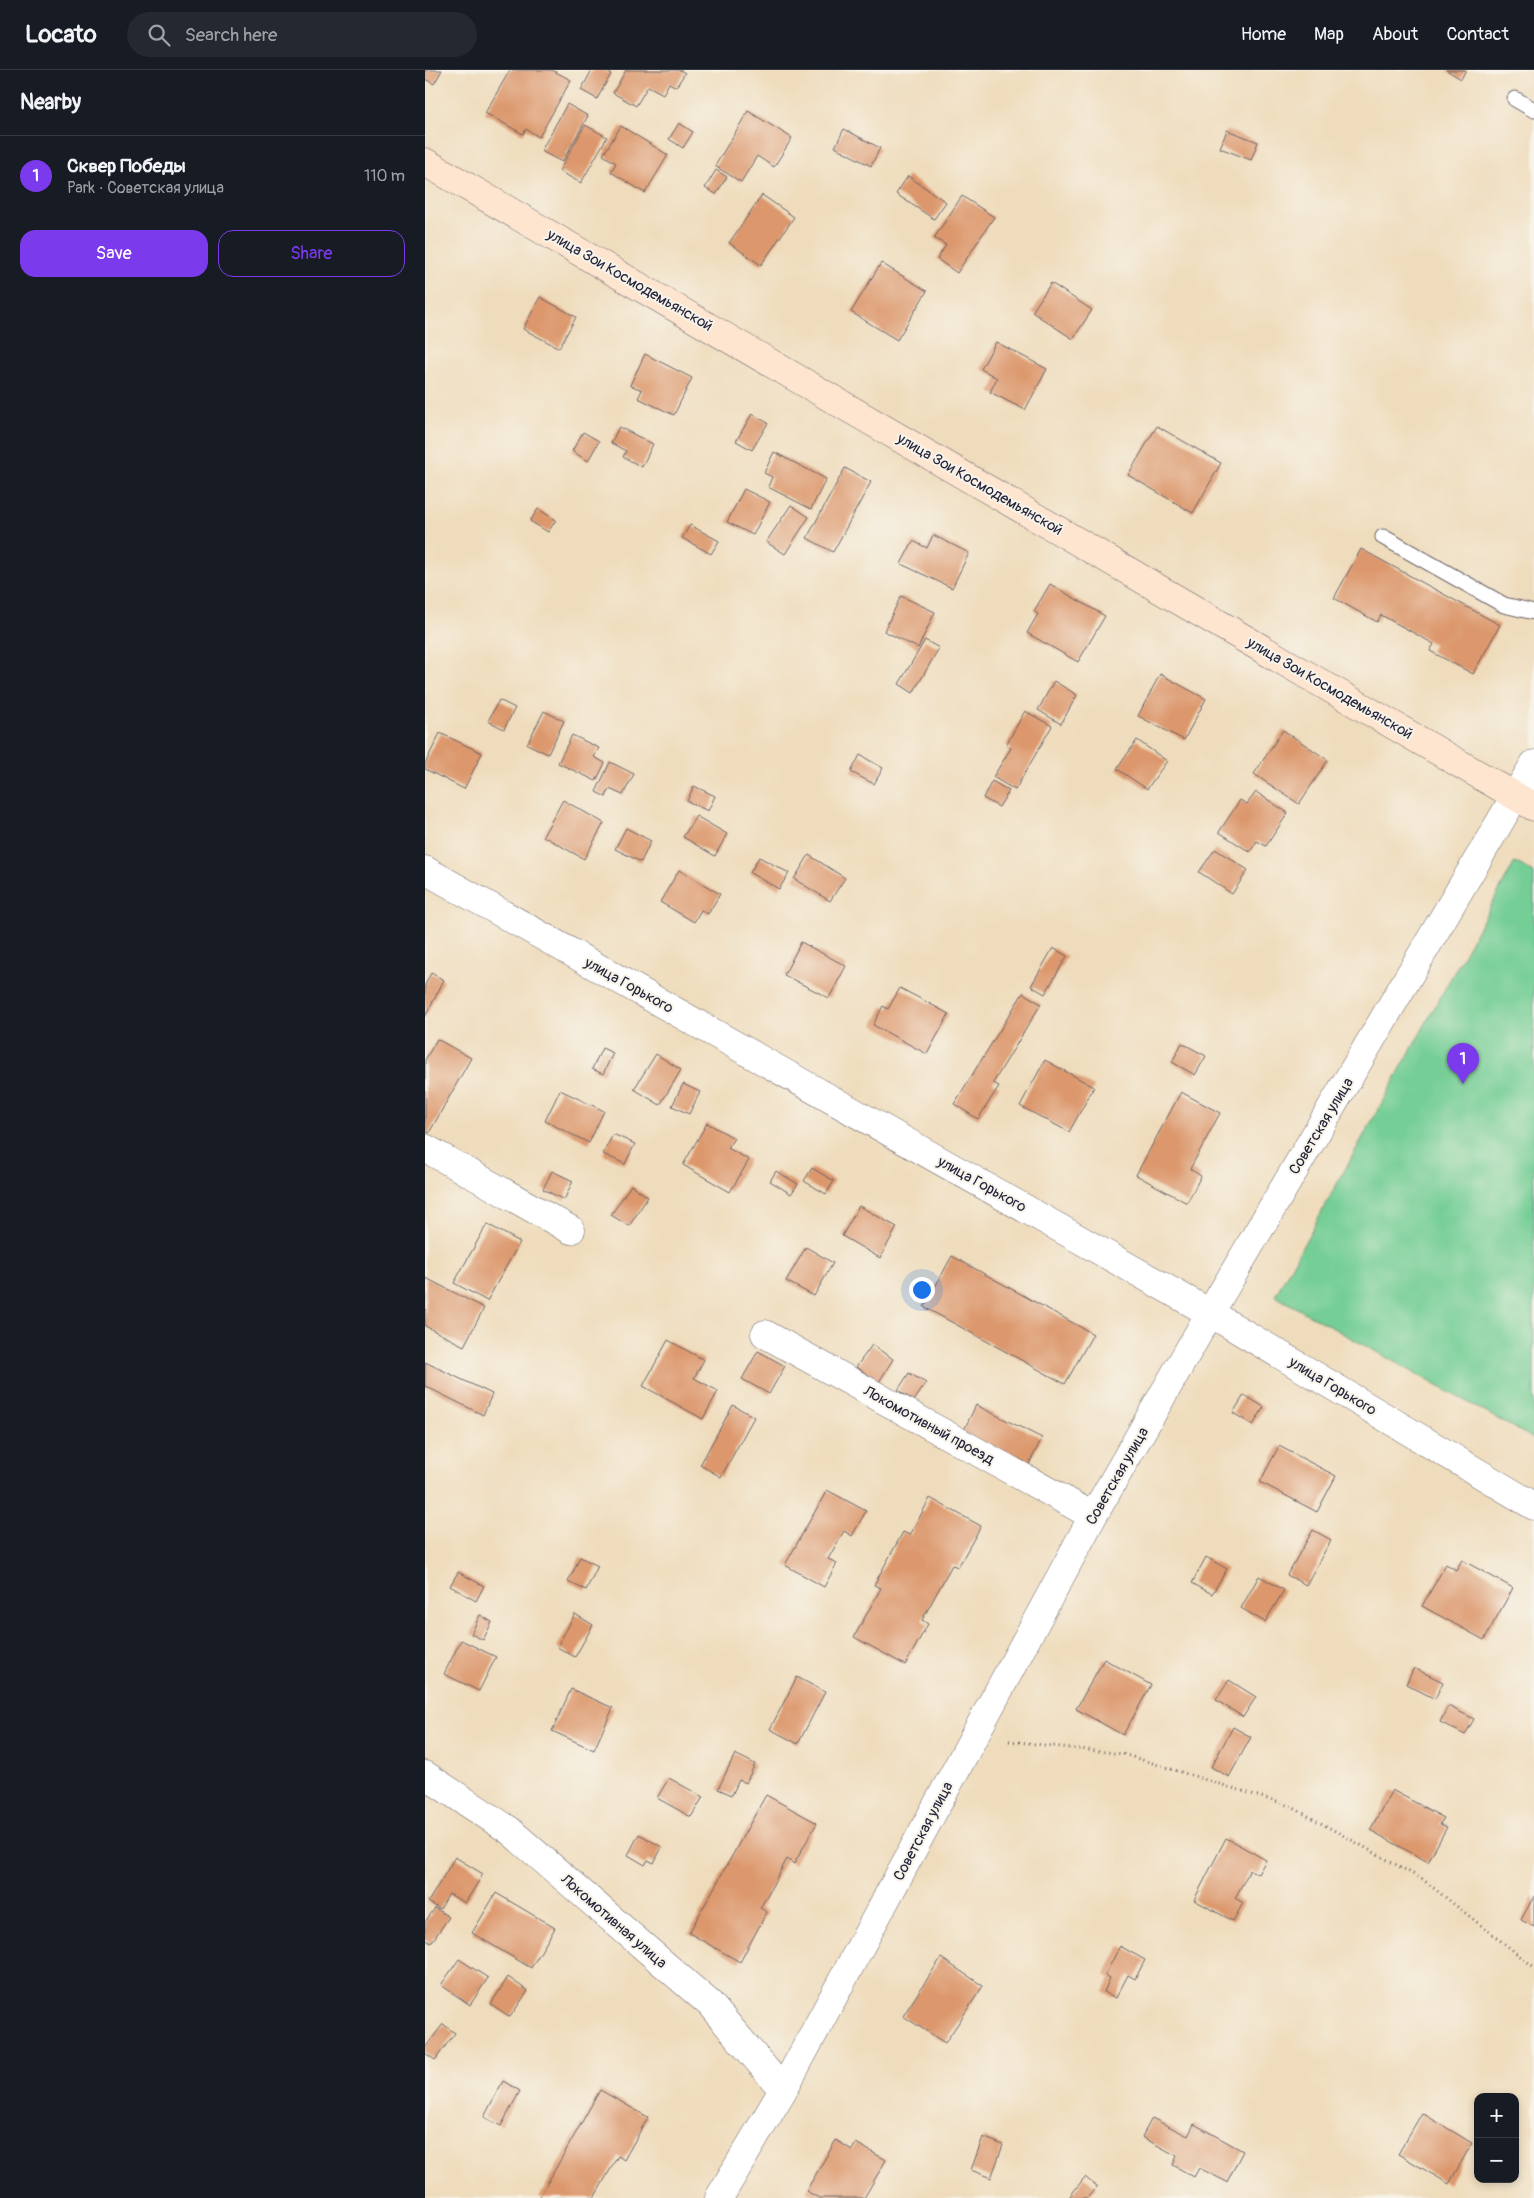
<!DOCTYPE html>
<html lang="en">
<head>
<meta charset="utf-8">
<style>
	body { margin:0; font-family:Pangolin,sans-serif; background:#242831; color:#f1f3f6 }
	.controls { position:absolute; right:15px; bottom:15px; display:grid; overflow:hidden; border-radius:10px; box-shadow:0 2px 8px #0003 }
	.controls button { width:45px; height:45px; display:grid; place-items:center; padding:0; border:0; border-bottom:1px solid #363941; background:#171b24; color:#f1f3f6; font:25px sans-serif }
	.you { position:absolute; left:496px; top:1219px; width:18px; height:18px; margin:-12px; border:4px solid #fff; border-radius:50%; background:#1a73e8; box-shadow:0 0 0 8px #1a73e833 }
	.badge { display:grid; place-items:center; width:32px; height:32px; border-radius:50%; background:#7c3aed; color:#fff; font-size:16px; font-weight:700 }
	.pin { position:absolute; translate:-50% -41px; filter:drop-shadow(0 1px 2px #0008) }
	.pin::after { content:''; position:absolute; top:26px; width:18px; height:15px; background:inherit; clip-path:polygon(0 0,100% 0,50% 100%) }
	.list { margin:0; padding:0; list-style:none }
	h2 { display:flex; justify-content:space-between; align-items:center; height:65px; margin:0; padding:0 20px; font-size:21px }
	h2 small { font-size:16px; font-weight:400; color:#9ea1a6 }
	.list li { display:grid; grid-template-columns:32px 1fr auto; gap:15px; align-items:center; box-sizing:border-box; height:80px; padding:0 20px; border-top:1px solid #363941 }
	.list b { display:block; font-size:19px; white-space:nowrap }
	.list p { margin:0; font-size:16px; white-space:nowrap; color:#9ea1a6 }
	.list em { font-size:16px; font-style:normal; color:#9ea1a6 }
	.actions { display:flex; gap:10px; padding:15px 20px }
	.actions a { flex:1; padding:11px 0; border:1px solid #7c3aed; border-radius:15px; text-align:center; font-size:18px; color:#7c3aed }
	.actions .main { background:#7c3aed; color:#fff }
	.icon { flex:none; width:28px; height:28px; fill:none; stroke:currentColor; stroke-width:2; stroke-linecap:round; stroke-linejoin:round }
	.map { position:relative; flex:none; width:1109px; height:2128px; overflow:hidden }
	header { display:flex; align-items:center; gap:30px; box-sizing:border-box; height:70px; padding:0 25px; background:#171b24; border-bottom:1px solid #363941 }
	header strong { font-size:24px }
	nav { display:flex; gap:28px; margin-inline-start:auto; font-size:18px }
	.search { width:350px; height:45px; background:#242831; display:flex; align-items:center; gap:12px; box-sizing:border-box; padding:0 18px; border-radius:28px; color:#9ea1a6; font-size:19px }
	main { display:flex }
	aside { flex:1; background:#171b24 }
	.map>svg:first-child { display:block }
	.green { fill:#74ce95; stroke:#4b7868 }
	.building { fill:#dc976c }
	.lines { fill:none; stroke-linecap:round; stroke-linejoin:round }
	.lane-casing { stroke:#6a6368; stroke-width:17 }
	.street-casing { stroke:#6a6368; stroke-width:29 }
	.secondary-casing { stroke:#6a6368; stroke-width:29 }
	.path { stroke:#6a6368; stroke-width:3; stroke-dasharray:1 4; stroke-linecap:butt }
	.lane { stroke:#fff; stroke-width:15 }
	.street { stroke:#fff; stroke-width:28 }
	.secondary { stroke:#fde5d0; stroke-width:28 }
	.labels { text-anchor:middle; stroke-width:4; stroke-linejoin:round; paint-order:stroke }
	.street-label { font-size:15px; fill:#22223b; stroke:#f7f3e8 }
</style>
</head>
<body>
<header>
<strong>Locato</strong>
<div class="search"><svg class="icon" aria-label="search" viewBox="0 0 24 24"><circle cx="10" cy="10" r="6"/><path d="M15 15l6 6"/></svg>Search here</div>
<nav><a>Home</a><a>Map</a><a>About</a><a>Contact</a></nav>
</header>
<main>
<aside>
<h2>Nearby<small></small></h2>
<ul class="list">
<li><span class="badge">1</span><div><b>Сквер Победы</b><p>Park · Советская улица</p></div><em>110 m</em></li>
</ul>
<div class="actions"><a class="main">Save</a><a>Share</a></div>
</aside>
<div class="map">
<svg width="1109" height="2128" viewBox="0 0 1109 2128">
	<rect width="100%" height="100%" fill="#f7f3e8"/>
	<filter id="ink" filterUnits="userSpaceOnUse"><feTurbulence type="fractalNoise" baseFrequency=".02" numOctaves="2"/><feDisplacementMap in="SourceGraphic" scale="10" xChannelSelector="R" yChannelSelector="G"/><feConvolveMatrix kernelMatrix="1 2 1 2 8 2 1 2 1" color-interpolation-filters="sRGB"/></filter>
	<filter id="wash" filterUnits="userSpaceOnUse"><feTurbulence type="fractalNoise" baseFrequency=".0096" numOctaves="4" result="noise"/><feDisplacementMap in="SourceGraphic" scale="20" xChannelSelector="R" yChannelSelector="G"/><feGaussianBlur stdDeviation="1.12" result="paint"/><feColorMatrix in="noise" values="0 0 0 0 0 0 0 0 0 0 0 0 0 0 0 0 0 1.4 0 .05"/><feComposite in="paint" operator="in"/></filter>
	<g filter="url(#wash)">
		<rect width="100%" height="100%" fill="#efdcbc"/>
		<path class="green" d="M 1090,792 L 1109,803 L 1109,1369 L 850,1226 Z"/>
		<g id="blocks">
			<path class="building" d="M 0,0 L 17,0 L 9,14 L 0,9 Z
				M 85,0 L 127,0 L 146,10 L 114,67 L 101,59 L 98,64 L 60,43 Z
				M 167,0 L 178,0 L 186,4 L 172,29 L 156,20 Z
				M 201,0 L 255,0 L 260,3 L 251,17 L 244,13 L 238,24 L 223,16 L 211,36 L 188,23 Z
				M 1021,0 L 1041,0 L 1036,9 Z
				M 142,34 L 163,46 L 137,92 L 116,81 Z
				M 323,41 L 367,68 L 349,97 L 332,86 L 316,112 L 290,96 Z
				M 254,53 L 268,62 L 258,78 L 244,69 Z
				M 160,55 L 182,67 L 156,113 L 134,101 Z
				M 196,56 L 243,85 L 220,123 L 186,102 L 191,93 L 178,85 Z
				M 419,59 L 455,78 L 446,96 L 410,77 Z
				M 802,60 L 833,72 L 826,90 L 795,78 Z
				M 291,100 L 302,107 L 291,124 L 280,118 Z
				M 483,106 L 521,132 L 509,149 L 471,124 Z
				M 337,125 L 369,147 L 336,195 L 304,173 Z
				M 537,126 L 569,147 L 532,203 L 512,189 L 521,175 L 509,168 Z
				M 456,193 L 502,221 L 472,270 L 426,242 Z
				M 626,213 L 667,240 L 648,269 L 607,242 Z
				M 115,227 L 151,247 L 134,278 L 98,259 Z
				M 571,272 L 622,299 L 600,340 L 565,322 L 572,308 L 556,299 Z
				M 220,284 L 267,308 L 249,345 L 213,328 L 217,320 L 205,315 Z
				M 327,344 L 343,353 L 327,380 L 311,371 Z
				M 732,356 L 796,393 L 768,443 L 703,405 Z
				M 194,357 L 228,374 L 217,397 L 198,387 L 201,381 L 186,373 Z
				M 158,362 L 174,371 L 163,391 L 147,381 Z
				M 349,382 L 401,409 L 386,439 L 343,417 L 347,407 L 339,403 Z
				M 420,398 L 446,412 L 408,482 L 382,468 Z
				M 319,419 L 345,432 L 328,465 L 302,452 Z
				M 366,435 L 384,447 L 360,484 L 341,472 Z
				M 113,439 L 131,450 L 123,462 L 105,451 Z
				M 265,455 L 294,471 L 286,484 L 257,468 Z
				M 508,465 L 544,483 L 527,518 L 476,494 L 488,471 L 502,478 Z
				M 936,479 L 1075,555 L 1048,604 L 1005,581 L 1009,574 L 956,545 L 952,552 L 909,528 Z
				M 625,514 L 680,546 L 653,592 L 602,563 L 613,544 L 609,541 Z
				M 476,526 L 510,542 L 493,578 L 459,561 Z
				M 500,570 L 514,578 L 488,623 L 474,614 Z
				M 735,604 L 781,629 L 759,670 L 713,646 Z
				M 629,611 L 652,625 L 636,654 L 613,640 Z
				M 74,630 L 90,638 L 79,659 L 63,651 Z
				M 119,641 L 139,651 L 123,684 L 102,674 Z
				M 600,641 L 627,656 L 590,720 L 568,707 L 586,678 L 581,675 Z
				M 858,660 L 903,690 L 874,734 L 829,704 Z
				M 15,663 L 57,683 L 39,719 L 0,699 L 0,694 Z
				M 147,665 L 174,678 L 169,687 L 180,693 L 171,711 L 133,693 Z
				M 712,670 L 742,691 L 722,719 L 692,699 Z
				M 435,685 L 458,698 L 449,714 L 426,702 Z
				M 185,692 L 209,704 L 198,725 L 184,719 L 181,727 L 171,722 Z
				M 567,711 L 584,721 L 574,737 L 558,728 Z
				M 269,716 L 290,726 L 283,741 L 262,731 Z
				M 831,722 L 863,743 L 841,776 L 832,771 L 825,782 L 794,762 L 815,730 L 822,734 Z
				M 138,730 L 179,753 L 159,789 L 118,766 Z
				M 271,746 L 302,764 L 290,786 L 258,767 Z
				M 201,758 L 226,771 L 216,792 L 190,779 Z
				M 790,779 L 823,800 L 807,824 L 774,802 Z
				M 384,785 L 420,808 L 405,831 L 369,809 Z
				M 334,787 L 364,803 L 354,819 L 325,803 Z
				M 254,800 L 295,824 L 283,844 L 276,840 L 269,852 L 235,832 Z
				M 376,872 L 421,896 L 404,928 L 359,905 Z
				M 628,878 L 642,886 L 620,924 L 606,916 Z
				M 6,903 L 19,910 L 0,947 L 0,915 Z
				M 475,918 L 524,944 L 502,984 L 448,955 L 458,936 L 463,939 Z
				M 598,923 L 616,934 L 568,1013 L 574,1016 L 553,1049 L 529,1034 Z
				M 12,969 L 46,988 L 4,1063 L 0,1061 L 0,990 Z
				M 757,973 L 781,986 L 770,1005 L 747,992 Z
				M 177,978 L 188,983 L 178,1004 L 167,999 Z
				M 231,984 L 256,1000 L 235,1035 L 209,1019 Z
				M 620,990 L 669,1017 L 644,1062 L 595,1036 Z
				M 258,1014 L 275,1022 L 264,1044 L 247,1036 Z
				M 135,1020 L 179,1041 L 164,1073 L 120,1051 Z
				M 756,1022 L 795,1043 L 765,1099 L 776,1106 L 762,1133 L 711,1105 Z
				M 282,1053 L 309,1068 L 303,1078 L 324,1090 L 305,1122 L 258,1095 Z
				M 188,1064 L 210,1074 L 200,1094 L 178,1084 Z
				M 387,1098 L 409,1111 L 401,1124 L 379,1111 Z
				M 127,1101 L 148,1111 L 139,1130 L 118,1119 Z
				M 351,1101 L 373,1114 L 366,1124 L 345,1111 Z
				M 206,1115 L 223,1127 L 204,1156 L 186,1145 Z
				M 434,1136 L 472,1157 L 455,1188 L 417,1166 Z
				M 62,1154 L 95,1172 L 62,1231 L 29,1213 Z
				M 381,1177 L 408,1193 L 389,1226 L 361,1211 Z
				M 527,1186 L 668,1264 L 640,1314 L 499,1237 Z
				M 1,1208 L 59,1238 L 39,1276 L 0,1256 Z
				M 243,1270 L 279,1290 L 269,1308 L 293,1321 L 278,1349 L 218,1316 Z
				M 447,1275 L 468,1289 L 454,1312 L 431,1297 Z
				M 333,1281 L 360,1296 L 344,1324 L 317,1309 Z
				M 0,1292 L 67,1324 L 58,1345 L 0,1316 Z
				M 484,1303 L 501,1313 L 489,1331 L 473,1320 Z
				M 819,1325 L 839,1337 L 828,1355 L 808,1343 Z
				M 308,1335 L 329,1347 L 296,1407 L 275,1395 Z
				M 551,1335 L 617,1368 L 603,1396 L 538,1362 Z
				M 854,1376 L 911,1406 L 892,1442 L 835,1412 Z
				M 402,1420 L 441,1441 L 427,1466 L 419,1461 L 403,1489 L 412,1493 L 399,1517 L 360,1495 Z
				M 505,1428 L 556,1456 L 533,1497 L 527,1495 L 497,1550 L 503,1554 L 480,1595 L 429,1567 L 456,1518 L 449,1515 L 478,1462 L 485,1465 Z
				M 888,1460 L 906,1470 L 881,1515 L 862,1505 Z
				M 155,1487 L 173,1496 L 161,1520 L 143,1512 Z
				M 781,1487 L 802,1499 L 787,1524 L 767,1513 Z
				M 1037,1490 L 1088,1518 L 1059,1570 L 997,1536 L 1021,1494 L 1031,1500 Z
				M 33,1502 L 59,1516 L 51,1531 L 25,1516 Z
				M 834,1506 L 859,1520 L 840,1552 L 816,1538 Z
				M 150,1544 L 168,1555 L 150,1587 L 132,1577 Z
				M 55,1545 L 67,1552 L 58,1570 L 46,1564 Z
				M 36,1570 L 71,1587 L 54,1621 L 19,1604 Z
				M 679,1589 L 726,1615 L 698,1665 L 651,1639 Z
				M 989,1598 L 1018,1612 L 1010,1629 L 981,1614 Z
				M 372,1607 L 400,1622 L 373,1674 L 345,1659 Z
				M 804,1610 L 831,1627 L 818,1647 L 791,1630 Z
				M 146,1619 L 188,1638 L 169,1680 L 127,1661 Z
				M 1023,1636 L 1049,1649 L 1040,1665 L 1015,1652 Z
				M 808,1657 L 826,1667 L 804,1707 L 786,1697 Z
				M 310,1684 L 330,1694 L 321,1713 L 314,1710 L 307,1725 L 293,1719 Z
				M 244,1708 L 278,1727 L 266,1747 L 232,1728 Z
				M 967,1720 L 1019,1748 L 1015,1754 L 1022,1757 L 1003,1792 L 945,1760 Z
				M 341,1725 L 392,1753 L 369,1794 L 362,1789 L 335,1838 L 342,1842 L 315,1892 L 264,1863 Z
				M 214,1764 L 237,1777 L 229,1793 L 223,1790 L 220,1795 L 203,1785 Z
				M 801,1768 L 841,1790 L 833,1804 L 825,1800 L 810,1828 L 818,1833 L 808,1851 L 769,1830 Z
				M 30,1787 L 58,1804 L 40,1833 L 24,1824 L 15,1839 L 3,1832 Z
				M 71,1823 L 130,1858 L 106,1898 L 47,1863 Z
				M 1109,1826 L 1109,1857 L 1096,1850 Z
				M 10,1838 L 24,1847 L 6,1873 L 0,1869 L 0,1852 Z
				M 695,1876 L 720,1890 L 710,1909 L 703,1905 L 691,1928 L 679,1922 L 685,1908 L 680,1905 Z
				M 516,1888 L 558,1916 L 520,1973 L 478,1946 Z
				M 34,1889 L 63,1908 L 45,1935 L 16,1915 Z
				M 83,1907 L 103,1921 L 85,1947 L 66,1934 Z
				M 18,1954 L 30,1963 L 10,1990 L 0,1983 L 0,1978 Z
				M 78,2011 L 95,2021 L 76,2056 L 59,2047 Z
				M 175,2020 L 223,2047 L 199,2090 L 193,2086 L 169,2128 L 114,2128 Z
				M 997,2043 L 1047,2073 L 1024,2114 L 973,2084 Z
				M 727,2048 L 763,2066 L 769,2054 L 818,2081 L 802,2112 L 774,2098 L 769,2107 L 748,2095 L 752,2086 L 717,2067 Z
				M 558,2067 L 578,2075 L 566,2108 L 546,2100 Z
				M 411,2070 L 427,2080 L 431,2073 L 461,2090 L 439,2128 L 394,2128 L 381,2121 Z
				M 660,2107 L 672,2117 L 662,2128 L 647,2128 L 645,2126 Z"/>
		</g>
	</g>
	<g filter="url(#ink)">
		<use href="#blocks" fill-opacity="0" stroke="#6a6368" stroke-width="1"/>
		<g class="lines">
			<defs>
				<path id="lane" d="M 1090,29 L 1109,40
					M 958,467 L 1079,535 L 1109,542"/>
				<path id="street" d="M 0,800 L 785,1243 L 1109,1436
					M 0,1078 L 146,1160
					M 340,1264 L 668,1446
					M 0,1705 L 84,1760 L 285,1934 L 358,2020
					M 294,2128 L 358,2020 L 668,1446 L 785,1243 L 1109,694"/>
				<path id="secondary" d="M 0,92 L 1109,737"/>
			</defs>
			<use href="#lane" class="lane-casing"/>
			<use href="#street" class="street-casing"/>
			<use href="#secondary" class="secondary-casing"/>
			<path class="path" d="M 584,1671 L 698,1684 L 865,1736 L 997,1809 L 1109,1897"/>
			<use href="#lane" class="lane"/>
			<use href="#street" class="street"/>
			<use href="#secondary" class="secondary"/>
		</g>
	</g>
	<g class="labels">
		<g class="street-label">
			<text transform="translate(205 210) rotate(30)" y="5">улица Зои Космодемьянской</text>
			<text transform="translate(555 414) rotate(30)" y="5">улица Зои Космодемьянской</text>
			<text transform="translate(905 618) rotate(30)" y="5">улица Зои Космодемьянской</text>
			<text transform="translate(204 915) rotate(29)" y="5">улица Горького</text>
			<text transform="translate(896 1056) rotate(-59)" y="5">Советская улица</text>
			<text transform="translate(557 1114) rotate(29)" y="5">улица Горького</text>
			<text transform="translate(908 1316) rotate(31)" y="5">улица Горького</text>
			<text transform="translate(504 1355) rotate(29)" y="5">Локомотивный проезд</text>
			<text transform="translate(692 1406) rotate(-60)" y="5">Советская улица</text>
			<text transform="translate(498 1761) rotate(-62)" y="5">Советская улица</text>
			<text transform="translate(189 1851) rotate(41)" y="5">Локомотивная улица</text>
		</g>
	</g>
</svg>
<div class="controls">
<button>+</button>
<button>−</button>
</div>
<div class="you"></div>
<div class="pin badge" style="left:1038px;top:1014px">1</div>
</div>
</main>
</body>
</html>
